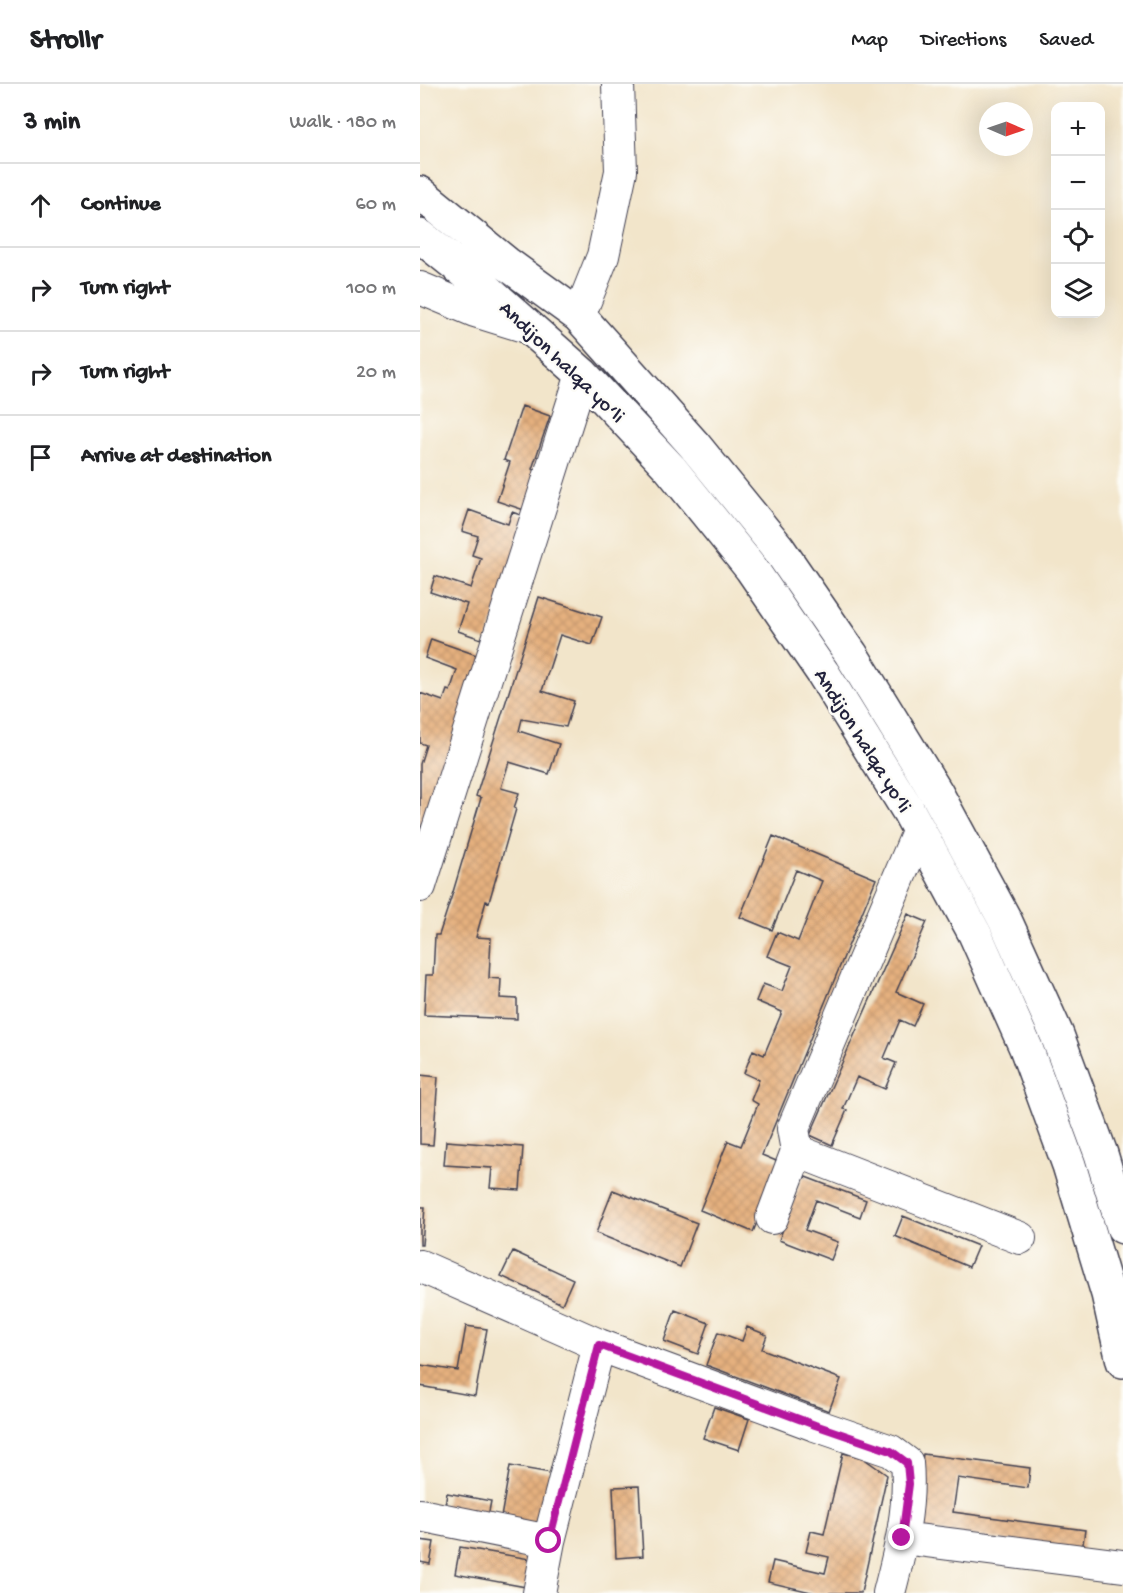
<!DOCTYPE html>
<html lang="en">
<head>
<meta charset="utf-8">
<style>
	body { margin:0; font-family:"Gochi Hand",sans-serif; background:#f6f6f6; color:#202124 }
	.controls { position:absolute; right:18px; top:18px; display:grid; overflow:hidden; border-radius:12px; box-shadow:0 6px 24px #0002 }
	.controls button { width:54px; height:54px; display:grid; place-items:center; padding:0; border:0; border-bottom:2px solid #e0e0e0; background:#fff; color:#202124; font:30px sans-serif }
	.compass { position:absolute; left:559px; top:18px; width:54px; height:54px; border-radius:50%; background:#fff; box-shadow:0 6px 24px #0002; rotate:92deg }
	.stop { position:absolute; width:18px; height:18px; margin:-14px; border:4px solid #b5179e; border-radius:50%; background:#fff }
	.stop.end { background:#b5179e; border-color:#fff; box-shadow:0 2px 6px #0008 }
	.list { margin:0; padding:0; list-style:none }
	h2 { display:flex; justify-content:space-between; align-items:center; height:78px; margin:0; padding:0 24px; font-size:26px }
	h2 small { font-size:20px; font-weight:400; color:#757577 }
	.list li { display:grid; grid-template-columns:39px 1fr auto; gap:18px; align-items:center; box-sizing:border-box; height:84px; padding:0 24px; border-top:2px solid #e0e0e0 }
	.list b { display:block; font-size:22px; white-space:nowrap }
	.list em { font-size:20px; font-style:normal; color:#757577 }
	.icon { flex:none; width:33px; height:33px; fill:none; stroke:currentColor; stroke-width:2; stroke-linecap:round; stroke-linejoin:round }
	.map { position:relative; flex:none; width:703px; height:1509px; overflow:hidden }
	header { display:flex; align-items:center; gap:36px; box-sizing:border-box; height:84px; padding:0 30px; background:#fff; border-bottom:2px solid #e0e0e0 }
	header strong { font-size:28px }
	nav { display:flex; gap:33px; margin-inline-start:auto; font-size:21px }
	main { display:flex }
	aside { flex:1; background:#fff }
	.map>svg:first-child { display:block }
	.building { fill:url(#building-cross-hatch) }
	.lines { fill:none; stroke-linecap:round; stroke-linejoin:round }
	.minor-casing { stroke:#413f50; stroke-width:34 }
	.highway-casing { stroke:#413f50; stroke-width:36 }
	.minor { stroke:#fff; stroke-width:32 }
	.highway { stroke:#fff; stroke-width:33 }
	.route { stroke:#b5179e; stroke-width:8 }
	.labels { text-anchor:middle; stroke-width:5; stroke-linejoin:round; paint-order:stroke }
	.street-label { font-size:21px; fill:#22223b; stroke:#fdfcf7 }
</style>
</head>
<body>
<header>
<strong>Strollr</strong>
<nav><a>Map</a><a>Directions</a><a>Saved</a></nav>
</header>
<main>
<aside>
<h2>3 min<small>Walk · 180 m</small></h2>
<ul class="list">
<li><svg class="icon" aria-label="ahead" viewBox="0 0 24 24"><path d="M12 20V5M6 11l6-6 6 6"/></svg><div><b>Continue</b></div><em>60 m</em></li>
<li><svg class="icon" aria-label="right" viewBox="0 0 24 24"><path d="M7 20v-9h11M14 6l5 5-5 5"/></svg><div><b>Turn right</b></div><em>100 m</em></li>
<li><svg class="icon" aria-label="right" viewBox="0 0 24 24"><path d="M7 20v-9h11M14 6l5 5-5 5"/></svg><div><b>Turn right</b></div><em>20 m</em></li>
<li><svg class="icon" aria-label="arrive" viewBox="0 0 24 24"><path d="M6 21V4h12l-3 4 3 4H6"/></svg><div><b>Arrive at destination</b></div></li>
</ul>
</aside>
<div class="map">
<svg width="703" height="1509" viewBox="0 0 703 1509">
	<defs>
		<pattern id="building-cross-hatch" width="8" height="8" patternUnits="userSpaceOnUse" patternTransform="scale(1.5)"><rect width="8" height="8" fill="#e5b07e"/><path d="M0 0l8 8M0 8l8-8" fill="none" stroke="#c4976e"/></pattern>
	</defs>
	<rect width="100%" height="100%" fill="#fdfcf7"/>
	<filter id="ink" filterUnits="userSpaceOnUse"><feTurbulence type="fractalNoise" baseFrequency=".0167" numOctaves="2"/><feDisplacementMap in="SourceGraphic" scale="12" xChannelSelector="R" yChannelSelector="G"/><feConvolveMatrix kernelMatrix="1 2 1 2 8 2 1 2 1" color-interpolation-filters="sRGB"/></filter>
	<filter id="wash" filterUnits="userSpaceOnUse"><feTurbulence type="fractalNoise" baseFrequency=".008" numOctaves="4" result="noise"/><feDisplacementMap in="SourceGraphic" scale="24" xChannelSelector="R" yChannelSelector="G"/><feGaussianBlur stdDeviation="1.35" result="paint"/><feColorMatrix in="noise" values="0 0 0 0 0 0 0 0 0 0 0 0 0 0 0 0 0 1.4 0 .05"/><feComposite in="paint" operator="in"/></filter>
	<g filter="url(#wash)">
		<rect width="100%" height="100%" fill="#f2e5ca"/>
		<g id="blocks">
			<path class="building" d="M 102,322 L 130,332 L 112,385 L 120,388 L 107,427 L 77,417 L 90,378 L 84,376 Z
				M 49,426 L 88,440 L 92,428 L 106,433 L 67,557 L 38,547 L 47,520 L 10,508 L 15,492 L 51,504 L 61,474 L 52,471 L 58,452 L 42,447 Z
				M 119,513 L 182,533 L 172,561 L 140,551 L 122,607 L 154,617 L 146,643 L 102,635 L 99,647 L 139,660 L 129,690 L 89,678 L 81,704 L 99,709 L 94,724 L 96,725 L 69,818 L 66,817 L 56,853 L 71,854 L 69,894 L 81,895 L 80,914 L 97,915 L 97,935 L 4,931 L 6,891 L 13,891 L 15,851 L 19,851 L 33,808 L 61,714 L 56,712 Z
				M 11,555 L 65,574 L 0,761 L 0,680 L 6,661 L 0,659 L 0,609 L 23,617 L 27,606 L 30,607 L 37,586 L 5,574 Z
				M 353,752 L 456,795 L 342,1071 L 361,1079 L 333,1148 L 280,1126 L 308,1057 L 321,1062 L 338,1020 L 331,1016 L 339,996 L 324,989 L 333,966 L 344,971 L 362,928 L 336,917 L 343,900 L 362,907 L 372,882 L 347,872 L 357,848 L 378,857 L 402,797 L 376,786 L 352,846 L 320,833 Z
				M 488,830 L 507,838 L 476,908 L 503,920 L 493,942 L 480,936 L 464,974 L 476,979 L 465,1005 L 437,993 L 423,1025 L 427,1026 L 412,1061 L 390,1051 Z
				M 0,991 L 18,993 L 13,1061 L 0,1060 Z
				M 26,1057 L 103,1063 L 100,1106 L 70,1104 L 72,1084 L 24,1081 Z
				M 383,1092 L 446,1116 L 440,1133 L 396,1116 L 385,1146 L 418,1158 L 411,1176 L 359,1156 Z
				M 193,1106 L 277,1139 L 260,1183 L 176,1149 Z
				M 0,1123 L 5,1123 L 2,1161 L 0,1161 Z
				M 483,1132 L 558,1162 L 549,1183 L 475,1152 Z
				M 93,1167 L 153,1195 L 142,1220 L 81,1192 Z
				M 255,1226 L 289,1239 L 278,1270 L 244,1257 Z
				M 46,1242 L 67,1245 L 55,1312 L 0,1302 L 0,1281 L 38,1287 Z
				M 327,1243 L 347,1251 L 342,1265 L 421,1295 L 409,1327 L 286,1281 L 298,1248 L 322,1257 Z
				M 294,1323 L 329,1335 L 319,1366 L 283,1354 Z
				M 423,1369 L 443,1374 L 467,1391 L 441,1509 L 395,1509 L 348,1498 L 353,1477 L 405,1489 L 409,1473 L 386,1468 L 391,1447 L 404,1450 Z
				M 503,1370 L 610,1384 L 608,1404 L 538,1394 L 533,1428 L 665,1446 L 662,1467 L 493,1444 Z
				M 90,1382 L 131,1389 L 121,1446 L 80,1439 Z
				M 219,1402 L 223,1472 L 196,1474 L 193,1403 Z
				M 27,1409 L 71,1417 L 67,1438 L 24,1430 Z
				M 0,1456 L 14,1458 L 10,1480 L 0,1478 Z
				M 40,1463 L 110,1475 L 106,1503 L 35,1490 Z"/>
		</g>
	</g>
	<g filter="url(#ink)">
		<use href="#blocks" fill-opacity="0" stroke="#413f50" stroke-width="1.5"/>
		<g class="lines">
			<defs>
				<path id="minor" d="M 0,204 L 55,227 L 110,244
					M 159,232 L 183,172 L 201,87 L 198,0
					M 0,802 L 162,290
					M 377,1067 L 600,1154
					M 352,1134 L 377,1067 L 373,1045 L 499,746
					M 0,1182 L 179,1261 L 395,1341 L 471,1367 L 487,1379 C 491,1423 480,1467 469,1509
					M 0,1431 L 129,1457
					M 482,1454 L 703,1482
					M 119,1509 L 129,1457 L 179,1261"/>
				<path id="highway" d="M 0,109 L 86,179 L 159,232 L 275,362 L 358,464 L 431,570 L 517,710 L 585,836 L 637,951 L 681,1070 L 703,1143
					M 0,152 L 65,204 L 162,290 L 250,384 L 331,484 L 403,589 L 488,726 L 555,850 L 606,964 L 649,1081 L 688,1210 L 703,1277"/>
			</defs>
			<use href="#minor" class="minor-casing"/>
			<use href="#highway" class="highway-casing"/>
			<use href="#minor" class="minor"/>
			<use href="#highway" class="highway"/>
		</g>
	</g>
	<g class="lines" filter="url(#ink)">
		<path class="route" d="M 129,1457 L 179,1261 L 395,1341 L 471,1367 L 487,1379 L 489,1400 L 482,1454"/>
	</g>
	<g class="labels">
		<g class="street-label">
			<text transform="translate(143 277) rotate(44)" y="7">Andijon halqa yo‘li</text>
			<text transform="translate(444 656) rotate(58)" y="7">Andijon halqa yo‘li</text>
		</g>
	</g>
</svg>
<div class="controls">
<button>+</button>
<button>−</button>
<button><svg class="icon" aria-label="locate" viewBox="0 0 24 24"><circle cx="12" cy="12" r="6"/><path d="M12 2v4M12 18v4M2 12h4M18 12h4"/></svg></button>
<button><svg class="icon" aria-label="layers" viewBox="0 0 24 24"><path d="M12 4l9 5-9 5-9-5zM3 14l9 5 9-5"/></svg></button>
</div>
<svg class="compass" viewBox="-18 -18 36 36"><path d="M0-13l5 13h-10z" fill="#e53935"/><path d="M0 13l5-13h-10z" fill="#757577"/></svg>
<div class="stop" style="left:129px;top:1457px"></div>
<div class="stop end" style="left:482px;top:1454px"></div>
</div>
</main>
</body>
</html>
